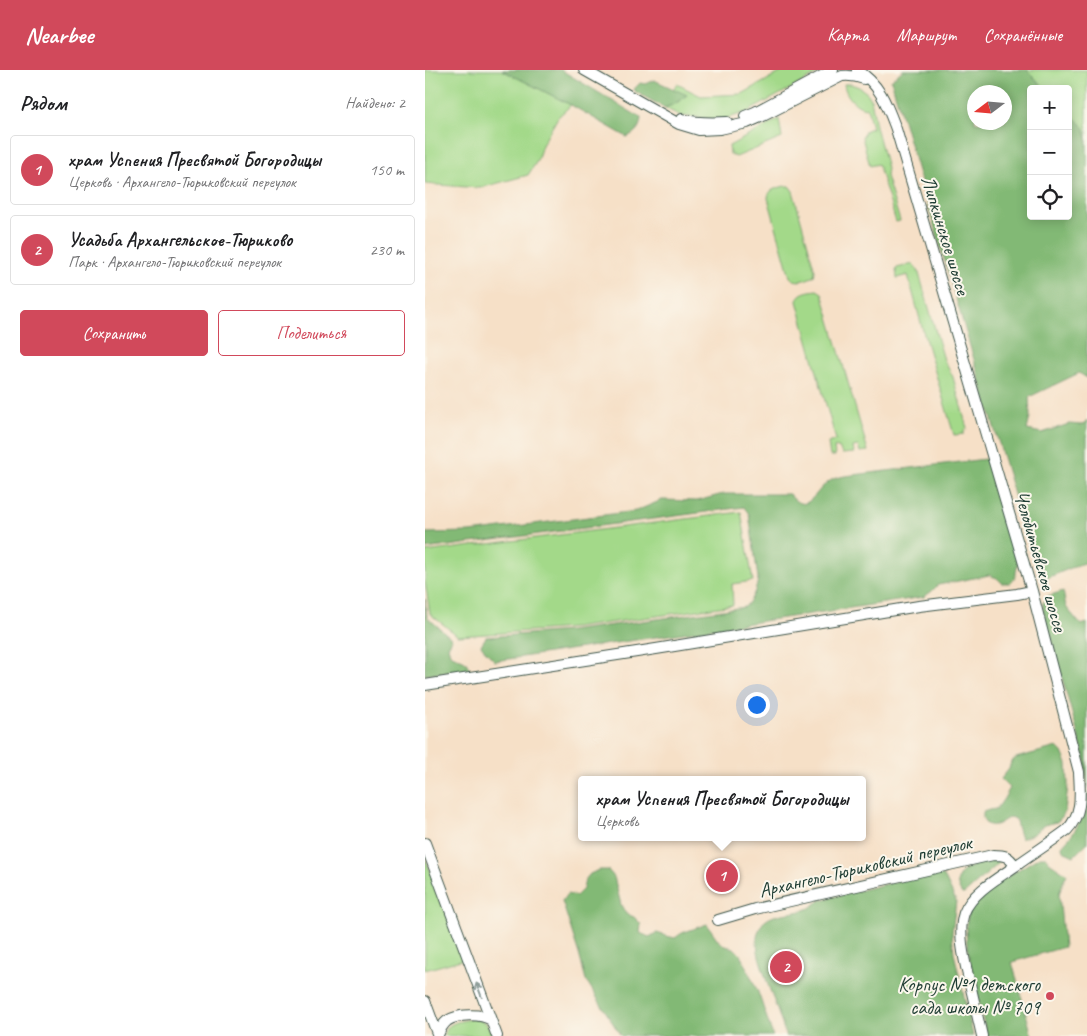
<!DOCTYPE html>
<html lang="ru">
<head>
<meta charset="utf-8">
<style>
	body { margin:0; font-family:Caveat,sans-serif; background:#f2f2f2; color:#202124 }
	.controls { position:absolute; right:15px; top:15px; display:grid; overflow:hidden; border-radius:5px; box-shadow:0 2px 12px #0003 }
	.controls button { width:45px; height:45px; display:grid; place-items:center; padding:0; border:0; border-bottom:1px solid #e0e0e0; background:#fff; color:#202124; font:25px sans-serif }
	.compass { position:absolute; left:542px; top:15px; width:45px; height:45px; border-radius:50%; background:#fff; box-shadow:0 2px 12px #0003; rotate:254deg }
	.you { position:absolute; left:331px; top:634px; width:18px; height:18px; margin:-12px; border:4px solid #fff; border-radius:50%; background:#1a73e8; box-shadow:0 0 0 8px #1a73e833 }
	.badge { display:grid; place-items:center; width:32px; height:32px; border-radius:50%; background:#d1495b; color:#fff; font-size:16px; font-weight:700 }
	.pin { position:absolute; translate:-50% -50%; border:2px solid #fff; box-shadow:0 1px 5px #0006 }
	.popup { position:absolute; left:153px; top:706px; width:288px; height:65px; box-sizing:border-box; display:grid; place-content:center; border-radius:5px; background:#fff; filter:drop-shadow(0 1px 4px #0005); font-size:16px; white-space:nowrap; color:#757577 }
	.popup b { font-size:19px; color:#202124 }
	.popup::after { content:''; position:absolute; left:50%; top:100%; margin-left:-10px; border:10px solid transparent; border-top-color:#fff }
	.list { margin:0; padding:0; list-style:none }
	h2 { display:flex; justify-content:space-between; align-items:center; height:65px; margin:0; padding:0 20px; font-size:21px }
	h2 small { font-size:16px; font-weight:400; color:#757577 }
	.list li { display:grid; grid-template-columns:32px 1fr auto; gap:15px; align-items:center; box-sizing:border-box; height:70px; margin:0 10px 10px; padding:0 10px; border:1px solid #e0e0e0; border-radius:5px }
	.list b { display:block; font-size:19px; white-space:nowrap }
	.list p { margin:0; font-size:16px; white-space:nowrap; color:#757577 }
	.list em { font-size:16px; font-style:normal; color:#757577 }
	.actions { display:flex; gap:10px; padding:15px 20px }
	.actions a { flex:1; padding:11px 0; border:1px solid #d1495b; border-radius:5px; text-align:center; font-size:18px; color:#d1495b }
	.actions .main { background:#d1495b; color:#fff }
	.icon { flex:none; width:28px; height:28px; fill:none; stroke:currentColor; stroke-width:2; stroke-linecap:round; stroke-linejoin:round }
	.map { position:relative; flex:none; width:662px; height:966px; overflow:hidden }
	header { display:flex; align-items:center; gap:30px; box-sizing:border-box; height:70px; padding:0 25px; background:#d1495b; color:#fff }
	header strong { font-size:24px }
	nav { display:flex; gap:28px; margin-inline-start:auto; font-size:18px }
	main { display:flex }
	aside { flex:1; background:#fff }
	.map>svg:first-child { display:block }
	.green { fill:#a3d989; stroke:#618b5e }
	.forest { fill:#82b975; stroke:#507b54; fill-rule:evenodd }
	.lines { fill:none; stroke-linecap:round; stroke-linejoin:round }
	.minor-casing { stroke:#3f554a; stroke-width:12 }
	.minor { stroke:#fff; stroke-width:10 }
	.oneway { stroke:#8f9e9a }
	.poi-dot { fill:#d1495b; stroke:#fbf7ec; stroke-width:2 }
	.labels { text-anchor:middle; stroke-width:4; stroke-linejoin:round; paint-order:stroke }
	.street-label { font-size:20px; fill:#1f3d34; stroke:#fbf7ec }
	.poi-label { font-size:20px; fill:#1f3d34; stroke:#fbf7ec; text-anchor:end }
</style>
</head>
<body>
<header>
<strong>Nearbee</strong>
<nav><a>Карта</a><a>Маршрут</a><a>Сохранённые</a></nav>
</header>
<main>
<aside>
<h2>Рядом<small>Найдено: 2</small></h2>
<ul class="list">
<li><span class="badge">1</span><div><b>храм Успения Пресвятой Богородицы</b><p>Церковь · Архангело-Тюриковский переулок</p></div><em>150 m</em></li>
<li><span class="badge">2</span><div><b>Усадьба Архангельское-Тюриково</b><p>Парк · Архангело-Тюриковский переулок</p></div><em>230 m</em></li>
</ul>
<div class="actions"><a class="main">Сохранить</a><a>Поделиться</a></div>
</aside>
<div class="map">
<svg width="662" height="966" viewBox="0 0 662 966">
	<rect width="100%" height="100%" fill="#fbf7ec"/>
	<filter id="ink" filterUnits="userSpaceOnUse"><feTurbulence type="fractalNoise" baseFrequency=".02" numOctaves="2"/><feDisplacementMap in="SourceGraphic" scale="10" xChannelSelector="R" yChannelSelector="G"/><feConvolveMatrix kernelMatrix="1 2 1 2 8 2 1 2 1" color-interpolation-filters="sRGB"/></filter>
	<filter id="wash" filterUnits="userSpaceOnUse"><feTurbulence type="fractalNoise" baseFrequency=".0096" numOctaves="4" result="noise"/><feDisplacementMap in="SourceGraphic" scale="20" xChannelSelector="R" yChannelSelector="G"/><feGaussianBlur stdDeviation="1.12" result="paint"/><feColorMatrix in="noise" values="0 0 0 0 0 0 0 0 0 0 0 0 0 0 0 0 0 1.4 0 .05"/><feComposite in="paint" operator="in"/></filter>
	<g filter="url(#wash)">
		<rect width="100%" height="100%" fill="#f6e0c7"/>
		<path class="green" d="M 0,0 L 77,0 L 146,35 L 133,47 L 117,75 L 112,91 L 103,105 L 55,118 L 0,114 Z
			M 360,0 L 400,0 L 322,42 L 303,48 L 294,49 L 256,46 L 240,38 L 252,33 L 261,25 L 248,19 L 252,14 L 276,26 L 317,24 Z
			M 602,0 L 662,0 L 662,70 L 658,57 L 643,42 L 643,19 L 620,19 Z
			M 419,14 L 426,14 L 434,17 L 442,23 L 446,29 L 451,56 L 462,98 L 461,106 L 475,151 L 471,152 L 453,94 L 445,96 L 437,67 L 441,60 L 447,58 L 442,38 C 431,38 420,25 419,14 Z
			M 354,49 L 357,68 L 311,87 L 305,84 L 304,76 Z
			M 360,116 L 364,116 L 368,121 L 390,201 L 389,206 C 381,210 371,214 365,207 L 343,128 C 343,119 353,118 360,116 Z
			M 488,194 L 493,200 L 519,290 L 528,307 L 542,358 L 539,362 L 539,364 L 529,365 L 500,268 L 483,205 L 472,208 L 471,200 L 472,198 Z
			M 392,220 L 397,223 L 443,381 L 435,382 L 433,376 L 428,377 L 429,383 L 417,384 L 414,377 L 409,378 L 410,386 L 405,386 L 403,373 L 411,370 L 372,231 C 373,222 384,221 392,220 Z
			M 316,442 L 328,511 L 307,514 L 308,535 L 149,558 L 33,566 L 5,544 L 0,511 L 0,482 Z
			M 0,787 L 39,889 L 0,900 Z
			M 47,949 C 62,952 62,951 67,966 L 19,966 C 20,952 36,951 47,949 Z"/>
		<path class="forest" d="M 77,0 L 136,0 L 216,48 C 215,58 212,62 202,67 L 146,35 Z
			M 478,0 L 602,0 L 620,19 L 606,19 L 606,146 L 643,146 L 643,42 L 659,57 L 662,69 L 662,308 L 654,303 L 604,327 L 605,347 L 602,360 L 617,363 L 644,354 L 657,355 L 662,350 L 662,495 L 658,493 L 617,510 L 605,478 L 466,10 ZM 550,22 L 580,22 L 580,52 L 550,52 Z
			M 229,10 L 262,25 L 251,33 L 240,38 L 211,22 L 209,19 L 215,13 L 220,14 Z
			M 560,389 L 564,390 L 593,493 L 590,507 L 585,513 L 577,513 L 572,508 L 564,505 L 513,515 L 507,521 L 499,527 L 70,591 L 61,582 L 56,575 L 61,567 L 144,561 L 320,537 C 327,530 332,519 333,508 L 324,444 L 319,437 L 0,479 L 0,463 L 45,462 L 211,441 L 237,430 L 272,431 L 298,424 L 364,424 C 383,448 389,420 405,411 C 409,408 415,407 420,406 Z
			M 638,521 L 641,537 L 656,555 L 662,553 L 662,718 L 659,686 L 618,540 L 618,533 L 623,526 Z
			M 0,529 L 2,547 L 27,569 L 23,577 L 25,584 L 40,591 L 45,599 L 0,605 Z
			M 632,677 L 637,682 L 642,694 L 643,715 L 640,741 L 637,747 L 632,752 L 619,755 L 608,764 L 596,769 L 592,756 L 591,749 L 585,747 C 575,752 572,758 561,754 L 558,748 L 558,742 L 564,740 L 571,739 C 577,733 581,725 585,718 L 576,709 L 584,699 L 586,692 L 591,688 Z
			M 662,723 L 662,773 L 649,786 L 638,781 L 637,776 L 647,765 L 660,743 Z
			M 614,787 L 621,787 L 624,792 L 642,804 L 638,812 L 634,824 L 639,877 L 587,892 L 607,966 L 562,966 C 558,950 554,933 551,917 C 546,895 535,859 546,838 C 555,821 597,798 614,787 Z
			M 568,789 L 574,790 L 573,794 L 539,824 L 537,824 C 521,801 552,794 568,789 Z
			M 174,800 L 183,800 L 189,807 L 196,835 L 201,844 L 209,847 L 216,854 L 215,863 L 224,867 L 232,863 L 241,866 L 250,868 L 257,863 L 282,854 L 293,870 L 300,876 L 309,878 L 315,884 L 333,922 L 348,966 L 196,966 L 161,910 L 154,884 L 137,831 L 142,824 L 151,826 L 158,819 L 160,810 L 165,804 Z
			M 509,802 L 515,804 L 520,808 L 531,831 L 527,863 L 529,883 L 548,966 L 361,966 C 355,948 349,930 342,912 C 338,898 332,885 332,871 C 331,866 336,853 340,851 C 351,842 368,844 380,840 C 386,838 391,833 396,830 Z"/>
	</g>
	<g filter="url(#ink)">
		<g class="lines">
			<defs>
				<path id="minor" d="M 159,0 L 254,54 L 274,60 L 295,59 L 322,53 L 338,46 L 417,6 C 426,5 431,6 439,9
					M 432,0 C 455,14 462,35 471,59 L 607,521 L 654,702 C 655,724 658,743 642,760 C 626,772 609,783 592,795 C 575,807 547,822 539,843 C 532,864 540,893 545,914 C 549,931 553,949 557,966
					M 320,46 L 330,42 L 408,0
					M 257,49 C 271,53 286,53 302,52
					M 0,615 L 231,579 L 494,536 L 592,524 L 607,521
					M 0,773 L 72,966
					M 293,850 L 330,839 L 568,785 C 580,785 584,786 590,796
					M 0,931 L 13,966
					M 13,965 C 15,960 17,955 22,951 C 32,944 56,943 66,950"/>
			</defs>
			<use href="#minor" class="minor-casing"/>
			<use href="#minor" class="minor"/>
		</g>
		<defs><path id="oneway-shaft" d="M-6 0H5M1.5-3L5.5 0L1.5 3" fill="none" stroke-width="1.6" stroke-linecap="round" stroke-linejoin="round" transform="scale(1.25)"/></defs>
		<use class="oneway" href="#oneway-shaft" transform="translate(54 920) rotate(-111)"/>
	</g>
	<circle class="poi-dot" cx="625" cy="926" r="5"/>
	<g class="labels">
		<g class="street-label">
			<text transform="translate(521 165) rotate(73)" y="7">Липкинское шоссе</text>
			<text transform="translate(616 491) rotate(74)" y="7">Челобитьевское шоссе</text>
			<text transform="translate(440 796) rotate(-13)" y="7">Архангело-Тюриковский переулок</text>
		</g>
		<g class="poi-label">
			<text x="615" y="921">Корпус №1 детского<tspan x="615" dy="23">сада школы № 709</tspan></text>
		</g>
	</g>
</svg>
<div class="controls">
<button>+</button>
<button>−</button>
<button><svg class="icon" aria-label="locate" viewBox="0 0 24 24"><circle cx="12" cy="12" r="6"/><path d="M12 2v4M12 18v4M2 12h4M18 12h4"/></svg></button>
</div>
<svg class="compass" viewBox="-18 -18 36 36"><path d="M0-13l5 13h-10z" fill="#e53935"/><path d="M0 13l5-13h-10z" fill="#757577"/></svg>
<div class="you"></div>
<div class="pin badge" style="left:297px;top:806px">1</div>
<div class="popup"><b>храм Успения Пресвятой Богородицы</b>Церковь</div>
<div class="pin badge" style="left:361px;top:897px">2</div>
</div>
</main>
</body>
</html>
